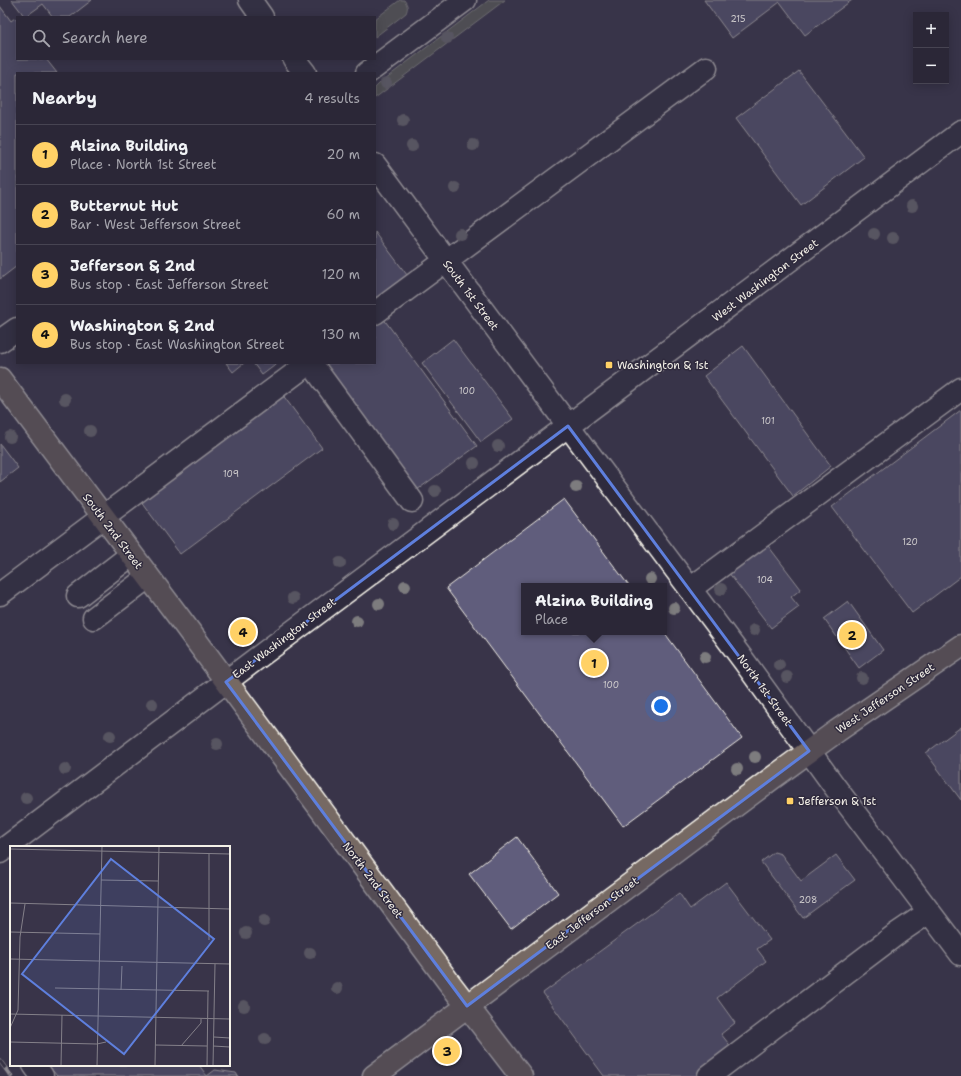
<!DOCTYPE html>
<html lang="en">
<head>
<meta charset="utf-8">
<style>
	body { margin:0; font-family:"Shantell Sans",sans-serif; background:#332f3f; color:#f1f3f6 }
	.controls { position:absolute; right:12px; top:12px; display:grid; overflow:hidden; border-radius:0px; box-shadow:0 2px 10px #0003 }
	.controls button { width:36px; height:36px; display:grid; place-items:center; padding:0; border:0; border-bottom:1px solid #474452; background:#2b2737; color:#f1f3f6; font:20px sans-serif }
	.you { position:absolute; left:661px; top:706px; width:14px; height:14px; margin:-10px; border:3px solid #fff; border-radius:50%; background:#1a73e8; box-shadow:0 0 0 6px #1a73e833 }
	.badge { display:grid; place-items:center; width:26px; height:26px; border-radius:50%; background:#ffd166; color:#111; font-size:13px; font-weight:700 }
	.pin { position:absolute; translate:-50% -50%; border:2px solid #fff; box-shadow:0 1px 4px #0006 }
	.popup { position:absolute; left:521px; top:583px; width:146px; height:52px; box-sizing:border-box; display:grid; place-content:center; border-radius:0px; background:#2b2737; filter:drop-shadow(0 1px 3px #0005); font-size:13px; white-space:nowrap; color:#a6a5ad }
	.popup b { font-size:15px; color:#f1f3f6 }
	.popup::after { content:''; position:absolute; left:50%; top:100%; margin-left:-8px; border:8px solid transparent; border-top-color:#2b2737 }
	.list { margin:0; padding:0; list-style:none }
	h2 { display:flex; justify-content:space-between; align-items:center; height:52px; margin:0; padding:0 16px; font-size:17px }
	h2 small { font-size:13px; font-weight:400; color:#a6a5ad }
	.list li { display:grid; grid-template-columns:26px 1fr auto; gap:12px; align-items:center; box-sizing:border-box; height:60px; padding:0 16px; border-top:1px solid #474452 }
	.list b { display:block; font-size:15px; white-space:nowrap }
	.list p { margin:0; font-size:13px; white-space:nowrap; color:#a6a5ad }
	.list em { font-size:13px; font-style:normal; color:#a6a5ad }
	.icon { flex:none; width:22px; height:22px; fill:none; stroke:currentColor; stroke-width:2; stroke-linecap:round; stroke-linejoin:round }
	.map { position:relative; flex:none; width:961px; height:1076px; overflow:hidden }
	.search { position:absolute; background:#2b2737; box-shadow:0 2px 10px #0003; left:16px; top:16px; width:360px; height:44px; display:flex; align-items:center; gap:10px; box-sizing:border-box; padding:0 14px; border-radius:0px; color:#a6a5ad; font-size:15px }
	.panel { position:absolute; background:#2b2737; box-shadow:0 2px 10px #0003; left:16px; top:72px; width:360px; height:292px; border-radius:0px }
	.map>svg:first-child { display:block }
	.green { fill:#686c5e; stroke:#aeaea3 }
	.building { fill:#615d7b; stroke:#f4f1e8 }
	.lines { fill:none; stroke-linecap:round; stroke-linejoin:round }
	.minor-casing { stroke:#f4f1e8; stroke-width:25 }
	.major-casing { stroke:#f4f1e8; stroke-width:25 }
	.minor { stroke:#2f2a3d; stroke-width:22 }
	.major { stroke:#766964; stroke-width:22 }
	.rail-casing { stroke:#f4f1e8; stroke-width:4.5 }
	.rail { stroke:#2f2a3d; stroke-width:3; stroke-dasharray:9; stroke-linecap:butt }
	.tree { fill:#7d7b7e }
	.marked { fill:none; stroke:#5e7fdd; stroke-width:3; stroke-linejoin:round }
	.poi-dot { fill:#ffd166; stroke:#2f2a3d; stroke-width:1.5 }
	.labels { text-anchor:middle; stroke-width:3; stroke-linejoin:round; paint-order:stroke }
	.number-label { font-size:9px; fill:#cfcccd }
	.street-label { font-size:11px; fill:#f4f1e8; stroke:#2f2a3d }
	.poi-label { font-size:11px; fill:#f4f1e8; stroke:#2f2a3d; text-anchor:start }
	.inset-road { fill:none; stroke:#848089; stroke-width:1 }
	.view { fill:#5e7fdd; fill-opacity:0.15; stroke:#5e7fdd; stroke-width:2 }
	.inset-edge { fill:none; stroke:#f4f1e8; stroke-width:2 }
</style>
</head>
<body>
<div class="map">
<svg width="961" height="1076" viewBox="0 0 961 1076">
	<rect width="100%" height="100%" fill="#393449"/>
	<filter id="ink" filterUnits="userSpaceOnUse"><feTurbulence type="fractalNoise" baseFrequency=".025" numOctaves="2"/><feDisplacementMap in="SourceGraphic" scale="8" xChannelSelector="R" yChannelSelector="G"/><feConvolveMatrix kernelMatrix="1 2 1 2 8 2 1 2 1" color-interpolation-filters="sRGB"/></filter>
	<g filter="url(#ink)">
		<path class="green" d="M 400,0 L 404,0 C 408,5 408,8 406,13 L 375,37 L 375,19 Z
			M 489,0 L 505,0 L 375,98 L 375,88 L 381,82 Z"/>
		<path class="building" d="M 12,0 L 92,0 L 70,17 L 53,17 L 43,4 L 25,17 Z
			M 704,0 L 852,0 L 805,35 L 780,2 L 732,38 Z
			M 0,6 L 11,21 L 15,18 L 17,21 L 17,59 L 46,59 L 57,73 L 17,73 L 17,266 L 0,279 Z
			M 799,71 L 864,157 L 801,205 L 736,118 Z
			M 375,232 L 410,279 L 375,305 Z
			M 383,318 L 477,446 L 417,490 L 323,363 L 375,363 L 375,324 Z
			M 453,339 L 513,419 L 481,442 L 422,363 Z
			M 743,346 L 831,466 L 793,496 L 704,376 Z
			M 226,363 L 244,363 L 233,372 Z
			M 253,363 L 278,363 L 262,375 Z
			M 282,394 L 322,448 L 180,554 L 140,500 Z
			M 961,410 L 961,576 L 912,613 L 832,507 Z
			M 0,444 L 18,468 L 0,482 Z
			M 564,499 L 629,586 L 524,586 L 524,632 L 664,632 L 742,738 L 623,826 L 446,588 Z
			M 766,543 L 801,589 L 791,597 L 799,607 L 771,628 L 728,572 Z
			M 848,601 L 883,650 L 859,668 L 824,619 Z
			M 961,727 L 961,800 L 926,753 Z
			M 517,837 L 558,893 L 511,929 L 469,874 Z
			M 774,852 L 781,854 L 801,881 L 836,855 L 855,880 L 803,918 L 761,862 Z
			M 726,882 L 770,940 L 757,949 L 766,961 L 717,998 L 735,1023 L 721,1034 L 732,1048 L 695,1076 L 604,1076 L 543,993 L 679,893 L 690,909 Z
			M 48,1065 L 199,1065 L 207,1076 L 57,1076 Z
			M 215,1070 L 236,1073 L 238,1076 L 207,1076 Z"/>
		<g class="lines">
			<defs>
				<path id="minor" d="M 250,0 L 262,17
					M 294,59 L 305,73
					M 367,73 L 465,0
					M 375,165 L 590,455 L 744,661 L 835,787 L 961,954
					M 375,313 L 706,68
					M 0,341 L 17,329
					M 311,363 L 412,501
					M 690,589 L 961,389
					M 0,594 L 309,363
					M 78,596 L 131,555
					M 94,618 L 148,577
					M 0,852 L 256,659 L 961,132
					M 34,1065 L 42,1076
					M 709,1076 L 898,933 L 929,912"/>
				<path id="major" d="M 0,379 L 178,616 L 448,981 L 521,1076
					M 374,1076 L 771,779 L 837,731 L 961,646"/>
			</defs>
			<use href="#minor" class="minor-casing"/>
			<use href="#major" class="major-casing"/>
			<use href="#minor" class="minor"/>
			<use href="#major" class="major"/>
			<defs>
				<path id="rail" d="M 0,1061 L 11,1076"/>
			</defs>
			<use href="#rail" class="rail-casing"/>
			<use href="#rail" class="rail"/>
		</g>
		<g class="tree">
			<circle cx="447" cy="38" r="6"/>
			<circle cx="386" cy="83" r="6"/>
			<circle cx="403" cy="120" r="6"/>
			<circle cx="473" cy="145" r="6"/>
			<circle cx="412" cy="146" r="6"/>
			<circle cx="455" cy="188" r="6"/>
			<circle cx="912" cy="206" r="6"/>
			<circle cx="460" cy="234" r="6"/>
			<circle cx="874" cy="234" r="6"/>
			<circle cx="893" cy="238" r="6"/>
			<circle cx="65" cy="399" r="6"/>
			<circle cx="90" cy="431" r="6"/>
			<circle cx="10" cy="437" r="6"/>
			<circle cx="498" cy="446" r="6"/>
			<circle cx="474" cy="463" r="6"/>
			<circle cx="576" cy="487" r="6"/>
			<circle cx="435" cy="491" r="6"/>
			<circle cx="393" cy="524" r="6"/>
			<circle cx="340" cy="563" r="6"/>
			<circle cx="650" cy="579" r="6"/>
			<circle cx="405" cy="586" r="6"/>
			<circle cx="721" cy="589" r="6"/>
			<circle cx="293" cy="598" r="6"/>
			<circle cx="379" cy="604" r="6"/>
			<circle cx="674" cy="608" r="6"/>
			<circle cx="357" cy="621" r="6"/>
			<circle cx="754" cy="630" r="6"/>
			<circle cx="705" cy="657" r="6"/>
			<circle cx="779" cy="665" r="6"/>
			<circle cx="787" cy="677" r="6"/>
			<circle cx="862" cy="678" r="6"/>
			<circle cx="152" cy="704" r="6"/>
			<circle cx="110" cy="736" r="6"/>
			<circle cx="217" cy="744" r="6"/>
			<circle cx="755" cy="757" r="6"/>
			<circle cx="65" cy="769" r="6"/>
			<circle cx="737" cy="769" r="6"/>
			<circle cx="26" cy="798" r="6"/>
			<circle cx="264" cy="921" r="6"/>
			<circle cx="246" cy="933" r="6"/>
			<circle cx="310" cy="953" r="6"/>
			<circle cx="337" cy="988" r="6"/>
			<circle cx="244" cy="1006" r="6"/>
			<circle cx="265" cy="1039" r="6"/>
		</g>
	</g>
	<path d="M0 0H961V1076H0ZM 568,426 L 809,751 L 467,1006 L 226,682 Z" fill="#393449" fill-opacity=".55" fill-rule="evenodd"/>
	<path class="marked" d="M 568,426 L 809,751 L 467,1006 L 226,682 Z"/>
	<g class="poi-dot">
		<rect x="605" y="361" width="8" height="8" rx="2"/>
		<rect x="786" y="797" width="8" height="8" rx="2"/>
	</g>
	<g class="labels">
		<g class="number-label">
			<text x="738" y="22">215</text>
			<text x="467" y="394">100</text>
			<text x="768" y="424">101</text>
			<text x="231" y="477">109</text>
			<text x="910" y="545">120</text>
			<text x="765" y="583">104</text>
			<text x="611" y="688">100</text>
			<text x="808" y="903">208</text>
		</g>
		<g class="street-label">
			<text transform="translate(765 280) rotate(-37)" y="4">West Washington Street</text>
			<text transform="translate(471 295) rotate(53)" y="4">South 1st Street</text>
			<text transform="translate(113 531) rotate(53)" y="4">South 2nd Street</text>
			<text transform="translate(284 638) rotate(-37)" y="4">East Washington Street</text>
			<text transform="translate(765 690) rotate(54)" y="4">North 1st Street</text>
			<text transform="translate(885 698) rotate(-34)" y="4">West Jefferson Street</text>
			<text transform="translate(373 880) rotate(53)" y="4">North 2nd Street</text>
			<text transform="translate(592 913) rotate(-37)" y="4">East Jefferson Street</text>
		</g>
		<g class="poi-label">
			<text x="617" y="369">Washington &amp; 1st</text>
			<text x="798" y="805">Jefferson &amp; 1st</text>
		</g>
	</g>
	<g transform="translate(10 846)">
		<rect width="220" height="220" fill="#393449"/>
		<path class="inset-road" d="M 0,3 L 220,8M 199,8 L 199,94M 91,34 L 148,35M 0,57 L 220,63M 0,86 L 90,88M 0,113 L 220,118M 45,142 L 199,145M 111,144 L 112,120M 0,168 L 220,173M 0,182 L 8,164 L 10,91 L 15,58M 204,191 L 220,192M 0,196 L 87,198 L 96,196M 145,199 L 197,200M 171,200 L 191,177 L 191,173M 203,200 L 220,201M 51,220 L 52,169M 87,220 L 92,0M 145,220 L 149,0M 197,220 L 198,145M 203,220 L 205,118"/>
		<path class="view" d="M 101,13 L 204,93 L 114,208 L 12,128 Z"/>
		<rect width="220" height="220" class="inset-edge"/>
	</g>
</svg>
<div class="controls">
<button>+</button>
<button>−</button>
</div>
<div class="you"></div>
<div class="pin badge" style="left:594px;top:663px">1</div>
<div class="popup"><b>Alzina Building</b>Place</div>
<div class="pin badge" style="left:852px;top:635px">2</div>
<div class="pin badge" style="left:447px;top:1051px">3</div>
<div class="pin badge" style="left:243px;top:632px">4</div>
<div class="search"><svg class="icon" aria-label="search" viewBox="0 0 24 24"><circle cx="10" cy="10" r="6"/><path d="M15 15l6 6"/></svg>Search here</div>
<section class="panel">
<h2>Nearby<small>4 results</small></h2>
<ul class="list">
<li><span class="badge">1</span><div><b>Alzina Building</b><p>Place · North 1st Street</p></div><em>20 m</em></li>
<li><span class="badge">2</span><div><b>Butternut Hut</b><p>Bar · West Jefferson Street</p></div><em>60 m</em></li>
<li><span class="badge">3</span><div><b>Jefferson &amp; 2nd</b><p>Bus stop · East Jefferson Street</p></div><em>120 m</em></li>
<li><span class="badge">4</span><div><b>Washington &amp; 2nd</b><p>Bus stop · East Washington Street</p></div><em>130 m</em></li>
</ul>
</section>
</div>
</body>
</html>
